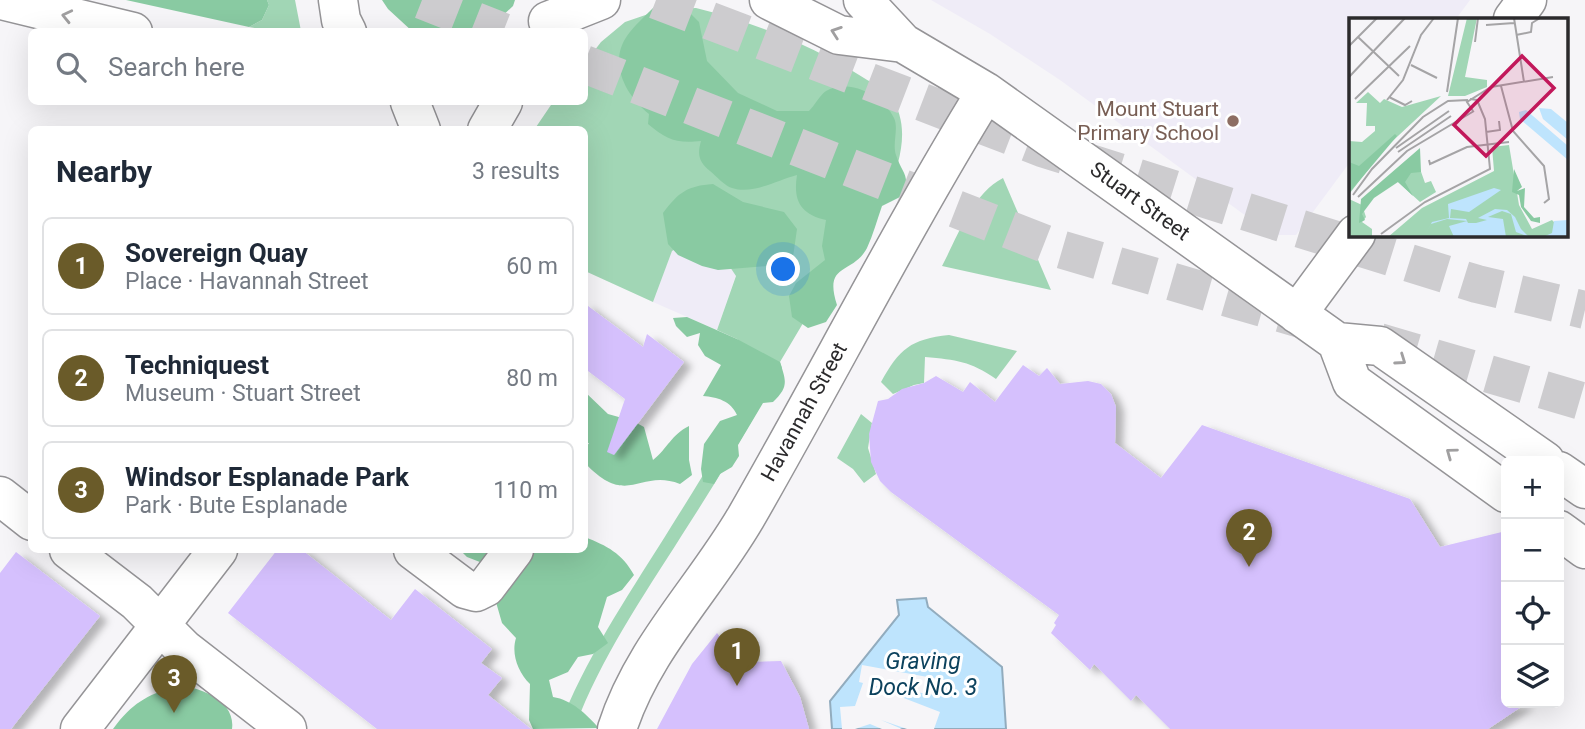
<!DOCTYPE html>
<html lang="en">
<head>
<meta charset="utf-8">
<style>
	body { margin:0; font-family:Roboto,sans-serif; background:#f2f2f3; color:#1f2937 }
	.controls { position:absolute; right:21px; bottom:21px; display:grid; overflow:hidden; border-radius:10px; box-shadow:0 7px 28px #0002 }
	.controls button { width:63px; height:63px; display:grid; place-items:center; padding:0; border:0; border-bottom:2px solid #e0e1e3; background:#fff; color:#1f2937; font:35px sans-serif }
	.you { position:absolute; left:784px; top:270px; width:24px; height:24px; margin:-18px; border:5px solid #fff; border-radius:50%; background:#1a73e8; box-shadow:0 0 0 10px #1a73e833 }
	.badge { display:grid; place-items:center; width:46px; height:46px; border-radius:50%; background:#6a5b29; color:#fff; font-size:23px; font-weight:700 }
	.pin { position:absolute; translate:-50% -58px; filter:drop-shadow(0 2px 4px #0008) }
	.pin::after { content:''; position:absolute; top:37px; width:24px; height:21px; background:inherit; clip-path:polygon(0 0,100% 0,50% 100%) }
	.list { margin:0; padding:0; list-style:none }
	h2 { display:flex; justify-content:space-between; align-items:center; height:91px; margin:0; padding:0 28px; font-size:30px }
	h2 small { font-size:23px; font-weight:400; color:#747a83 }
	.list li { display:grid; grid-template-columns:46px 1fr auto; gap:21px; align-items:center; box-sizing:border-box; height:98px; margin:0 14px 14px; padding:0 14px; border:2px solid #e0e1e3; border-radius:10px }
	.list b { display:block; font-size:26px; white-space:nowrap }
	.list p { margin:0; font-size:23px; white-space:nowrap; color:#747a83 }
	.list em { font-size:23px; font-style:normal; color:#747a83 }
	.icon { flex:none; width:38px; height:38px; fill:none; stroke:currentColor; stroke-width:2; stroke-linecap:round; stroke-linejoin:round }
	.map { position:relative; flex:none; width:1585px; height:729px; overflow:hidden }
	.search { position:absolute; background:#fff; box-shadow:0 7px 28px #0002; left:28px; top:28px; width:560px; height:77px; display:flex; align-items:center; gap:18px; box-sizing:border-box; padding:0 24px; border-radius:10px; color:#747a83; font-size:26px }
	.panel { position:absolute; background:#fff; box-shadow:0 7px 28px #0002; left:28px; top:126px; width:560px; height:427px; border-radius:10px }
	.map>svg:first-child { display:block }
	.built { fill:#efecf7 }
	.green { fill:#a1d6b5 }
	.forest { fill:#89caa2 }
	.water { fill:#bee4fd; stroke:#92acbe; stroke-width:2 }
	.pier { fill:#f6f5f8 }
	.building { fill:#d5c0fd; filter:url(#shadow) }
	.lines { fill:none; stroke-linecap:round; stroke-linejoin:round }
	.major-tunnel { stroke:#cdcccf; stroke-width:38; stroke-dasharray:38 19; stroke-linecap:butt }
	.minor-casing { stroke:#959497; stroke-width:41 }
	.major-casing { stroke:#959497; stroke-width:41 }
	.minor { stroke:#fff; stroke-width:38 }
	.major { stroke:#fff; stroke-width:38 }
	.oneway { stroke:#a09fa0 }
	.education-dot { fill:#8d6e63; stroke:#fff; stroke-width:2.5 }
	.labels { text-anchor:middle; stroke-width:6; stroke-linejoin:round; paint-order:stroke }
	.education-label { font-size:21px; fill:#785e54; stroke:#fff; text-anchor:end }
	.street-label { font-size:21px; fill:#2b2a2c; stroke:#fff }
	.water-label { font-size:23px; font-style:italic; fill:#0c425d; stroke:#fff }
	.inset-road { fill:none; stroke:#a5a4a6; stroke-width:2 }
	.view { fill:#c2185b; fill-opacity:0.15; stroke:#c2185b; stroke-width:3.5 }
	.inset-edge { fill:none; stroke:#2b2a2c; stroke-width:3.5 }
</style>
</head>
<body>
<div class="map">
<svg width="1585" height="729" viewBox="0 0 1585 729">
	<defs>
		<filter id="shadow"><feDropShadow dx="8" dy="4.5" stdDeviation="3.5" flood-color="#0004"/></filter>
	</defs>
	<rect width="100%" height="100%" fill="#f6f5f8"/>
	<path class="built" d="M 931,0 L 1470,0 L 1456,19 L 1350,19 L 1350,162 L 1296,235 L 1272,235 L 1060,80 L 990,34 Z
		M 679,247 L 730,267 L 736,275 L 717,330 L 653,302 L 672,250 Z"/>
	<path class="green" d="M 267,0 L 295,0 L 301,31 L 270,31 L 249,27 L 262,20 L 269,5 Z
		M 696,8 C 755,23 812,45 864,78 C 872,83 884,88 890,96 C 905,116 904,140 898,163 L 780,362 L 782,368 C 752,421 722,473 689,524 C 650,586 608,646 580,714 L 569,703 C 599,636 641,576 679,514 C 710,466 737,415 765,366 L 737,339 L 717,330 L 736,276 L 730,267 L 679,247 L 672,251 L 653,302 L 585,271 L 584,130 L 534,130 L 553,102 L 584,102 L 585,63 L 601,42 L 625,22 L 663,9 Z
		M 1003,178 L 1051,290 L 942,266 C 958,236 972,194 1003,178 Z
		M 949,335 L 1017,351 L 996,379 C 970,361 957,360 925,357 L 924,383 L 914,385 L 893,394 L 881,382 C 899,349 911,339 949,335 Z
		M 861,414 L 872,423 L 868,448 L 876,474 L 864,483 L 853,469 L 837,458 Z"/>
	<path class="forest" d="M 126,0 L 267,0 L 269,5 L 262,20 L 249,27 Z
		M 382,0 L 515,0 L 513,6 L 486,31 L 413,32 L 388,9 Z
		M 654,7 L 690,13 L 699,22 L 707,61 L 738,93 L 777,111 L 809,111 C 815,105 820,95 826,91 C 848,77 884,96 894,118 C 899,128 892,144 896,155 C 902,174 910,173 904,195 L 882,206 C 877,220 873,235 867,248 C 853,275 823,262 837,305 L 826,322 L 808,328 L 792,317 L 789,296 L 796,283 L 825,260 L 822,246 L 826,220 C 800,214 793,200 797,175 C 777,180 753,195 732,188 C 725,186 716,176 710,171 C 699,162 697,155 701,141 C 676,144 666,139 648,124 L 649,114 C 626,96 608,63 627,36 C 634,26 645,16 654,7 Z
		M 713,184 L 743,202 L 784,212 L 797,229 L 793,257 L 779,265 L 718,270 L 702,266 L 678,255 L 668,244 L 663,213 C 679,192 687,186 713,184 Z
		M 687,317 L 737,339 L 780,362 C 786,381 789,387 773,402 L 763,403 L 738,445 L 739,456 L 732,467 L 720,474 L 714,484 L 703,482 L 701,469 L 704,444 L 720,421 L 737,415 C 731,401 717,397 703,396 L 721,365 L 705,356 L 698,345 L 700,333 L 687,337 L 676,326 L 673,318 Z
		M 584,391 L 608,414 L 633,421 L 644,427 L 653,460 C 668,448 671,435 689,426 L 689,460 L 692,475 L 680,484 C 639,468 628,509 585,463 L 585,449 L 589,443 L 585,443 Z
		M 585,537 C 607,546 622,553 634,575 L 622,590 L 607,597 L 598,627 L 608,643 L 593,654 L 578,657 L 568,672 L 549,680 L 553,697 C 572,700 586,714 599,728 L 533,729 L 529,720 L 530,684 C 518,672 511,654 516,638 L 502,623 L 485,564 L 467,557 L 460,550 L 584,550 Z
		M 176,685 C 199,687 236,700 232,729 L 113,729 C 133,702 145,697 176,685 Z"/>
	<path class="water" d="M 926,598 L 928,607 L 1002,667 L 1006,729 L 832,729 L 830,701 L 899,615 L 897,600 Z"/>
	<path class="pier" d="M 862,665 L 944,680 L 941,696 L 870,685 L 940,712 L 934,729 L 907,729 L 881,720 L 902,729 L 882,729 L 870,724 L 855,729 L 842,729 L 840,707 L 855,706 L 863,683 L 859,682 Z"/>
	<path class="building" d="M 584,303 L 643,347 L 647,334 L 684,362 L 614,455 L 607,452 L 625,399 L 584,368 Z
		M 1023,365 L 1039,376 L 1047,368 L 1060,384 L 1088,381 L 1101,384 L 1111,394 L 1116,407 L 1115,443 L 1161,478 L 1202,425 L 1410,499 L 1440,547 L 1506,531 L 1506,703 L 1527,703 L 1488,729 L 1170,729 L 1136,695 L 1131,701 L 1094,664 L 1090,670 L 1051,633 L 1056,625 L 1054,623 L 1059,615 L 891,492 L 880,481 L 871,462 L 869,434 L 878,401 L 888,399 L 902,389 L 924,383 L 936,376 L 963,392 L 970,382 L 995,402 Z
		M 277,550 L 302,550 L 391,620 L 415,589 L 492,649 L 481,663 L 502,678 L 488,695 L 531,729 L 377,729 L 228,613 Z
		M 16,552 L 100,616 L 11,729 L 0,729 L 0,573 Z
		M 717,633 L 726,644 L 746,643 L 747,662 L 781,661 L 800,697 L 809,729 L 657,729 L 692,664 Z"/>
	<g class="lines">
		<path class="major-tunnel" d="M 422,0 L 503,32
			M 656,0 L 1042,148 L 1477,284 L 1585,310
			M 584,64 L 1056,248 L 1304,320
			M 1379,342 L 1585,402"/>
		<defs>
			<path id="minor" d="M 338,0 L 341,20 L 347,32
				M 769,0 L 839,35 L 903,43
				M 863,0 L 903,43 L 986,92 L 1337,342 L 1380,346 L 1545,461
				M 1513,19 L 1527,0
				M 548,21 L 601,0
				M 410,102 L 421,130
				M 487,130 L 503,102
				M 1297,314 L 1356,234
				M 1337,342 L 1352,382 L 1506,493
				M 1559,471 L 1585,489
				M 0,496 L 32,521
				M 1559,530 L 1585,549
				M 69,550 L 137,602 L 184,649 L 287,729
				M 413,550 L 465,589 L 476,592 L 486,587 L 514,550
				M 80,729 L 218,550
				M 617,729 C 643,648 704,589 746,517 C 827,376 901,230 986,92"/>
			<path id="major" d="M 1,0 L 133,32"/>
		</defs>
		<use href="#minor" class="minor-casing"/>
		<use href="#major" class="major-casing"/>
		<use href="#minor" class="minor"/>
		<use href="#major" class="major"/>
	</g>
	<defs><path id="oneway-chevron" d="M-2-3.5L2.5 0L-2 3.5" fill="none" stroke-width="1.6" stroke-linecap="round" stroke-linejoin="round" transform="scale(1.75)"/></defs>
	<g class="oneway">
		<use href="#oneway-chevron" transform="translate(67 16) rotate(-167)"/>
		<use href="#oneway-chevron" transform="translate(836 32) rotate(-161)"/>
		<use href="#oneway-chevron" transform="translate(1401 360) rotate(35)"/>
		<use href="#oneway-chevron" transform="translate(1451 453) rotate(-144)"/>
	</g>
	<circle class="education-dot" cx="1233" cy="121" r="7"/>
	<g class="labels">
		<g class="education-label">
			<text x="1219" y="116">Mount Stuart<tspan x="1219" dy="24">Primary School</tspan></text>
		</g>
		<g class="street-label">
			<text transform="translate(1140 201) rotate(36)" y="7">Stuart Street</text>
			<text transform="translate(804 412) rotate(-61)" y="7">Havannah Street</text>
		</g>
		<g class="water-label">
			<text x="923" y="669">Graving<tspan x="923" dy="26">Dock No. 3</tspan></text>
		</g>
	</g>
	<g transform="translate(1349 18)">
		<rect width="219" height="219" fill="#f6f5f8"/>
		<path d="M 118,0 L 128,0 L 116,59 L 138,62 L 138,69 L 116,78 L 99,78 ZM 19,74 L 31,85 L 35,81 L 53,89 L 92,78 L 35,131 L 1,175 L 0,123 L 13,124 L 26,113 L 26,108 L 17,108 L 18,85 L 7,85 ZM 160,127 L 170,187 L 183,211 L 203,202 L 219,219 L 39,219 L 73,190 L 145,153 L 143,129 ZM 70,148 L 76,165 L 82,163 L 87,174 L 71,184 L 49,164 ZM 0,181 L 13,187 L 17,199 L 13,204 L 23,211 L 23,219 L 0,219 Z" fill="#a1d6b5"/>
		<path d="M 46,116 L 48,118 L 0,175 L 0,144 L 10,148 ZM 71,130 L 72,154 L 62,155 L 56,164 L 64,178 L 49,164 L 25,180 L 13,196 L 16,202 L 10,205 L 12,181 ZM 165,151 L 173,169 L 168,173 L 176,170 L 175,189 L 185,200 L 191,199 L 191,205 L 182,203 L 172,189 L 170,177 L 163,174 Z" fill="#89caa2"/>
		<path d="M 190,90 L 202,91 L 219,105 L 219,122 L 194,101 ZM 177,92 L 219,128 L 219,142 L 171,101 L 170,94 ZM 145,170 L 152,172 L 120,194 L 102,191 L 101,200 L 117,201 L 119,205 L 127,205 L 138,202 L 129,200 L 146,191 L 158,192 L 166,199 L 172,211 L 180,219 L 167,214 L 162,196 L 153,193 L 139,199 L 154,201 L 157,219 L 105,219 L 100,208 L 118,203 L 98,201 L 82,206 L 75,219 L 83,204 L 100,200 L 99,186 ZM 219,202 L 219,219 L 194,219 L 203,215 L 205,203 Z" fill="#bee4fd"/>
		<path class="inset-road" d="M 165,0 L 175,64M 137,7 L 165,5M 167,17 L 182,14 L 183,5 L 191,0M 9,19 L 50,58M 126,24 L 129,0M 0,28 L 28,0M 62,47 L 88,60M 0,59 L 56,0M 152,68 L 164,113 L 195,148 L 200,181 L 195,185M 98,74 L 109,0M 40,79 L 56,87 L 63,83M 6,81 L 61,28M 38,82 L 54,62 L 72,17 L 85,0M 124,93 L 118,84 L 142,69 L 204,59M 137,114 L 151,112 L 150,103M 47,130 L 100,93M 49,134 L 102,98M 80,142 L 81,146 L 118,129 L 160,124M 4,177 L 23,151 L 74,99 L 99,83 L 119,82M 9,179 L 58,133 L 125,93M 32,216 L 76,184 L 141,151 L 136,101 L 128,82 L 121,81"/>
		<path class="view" d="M 173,38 L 205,70 L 137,138 L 105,107 Z"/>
		<rect width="219" height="219" class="inset-edge"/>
	</g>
</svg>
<div class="controls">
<button>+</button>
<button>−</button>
<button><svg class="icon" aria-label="locate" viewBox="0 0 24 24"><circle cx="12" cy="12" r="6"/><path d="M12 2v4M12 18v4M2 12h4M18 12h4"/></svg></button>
<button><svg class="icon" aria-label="layers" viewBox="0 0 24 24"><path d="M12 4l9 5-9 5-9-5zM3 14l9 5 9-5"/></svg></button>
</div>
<div class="you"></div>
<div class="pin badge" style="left:737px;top:686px">1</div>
<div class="pin badge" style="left:1249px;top:567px">2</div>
<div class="pin badge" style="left:174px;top:713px">3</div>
<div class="search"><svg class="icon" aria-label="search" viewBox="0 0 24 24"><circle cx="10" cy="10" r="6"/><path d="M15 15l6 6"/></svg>Search here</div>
<section class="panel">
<h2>Nearby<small>3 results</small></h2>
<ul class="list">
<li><span class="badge">1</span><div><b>Sovereign Quay</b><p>Place · Havannah Street</p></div><em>60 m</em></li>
<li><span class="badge">2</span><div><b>Techniquest</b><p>Museum · Stuart Street</p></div><em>80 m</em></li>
<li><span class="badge">3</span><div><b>Windsor Esplanade Park</b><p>Park · Bute Esplanade</p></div><em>110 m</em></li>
</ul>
</section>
</div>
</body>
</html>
